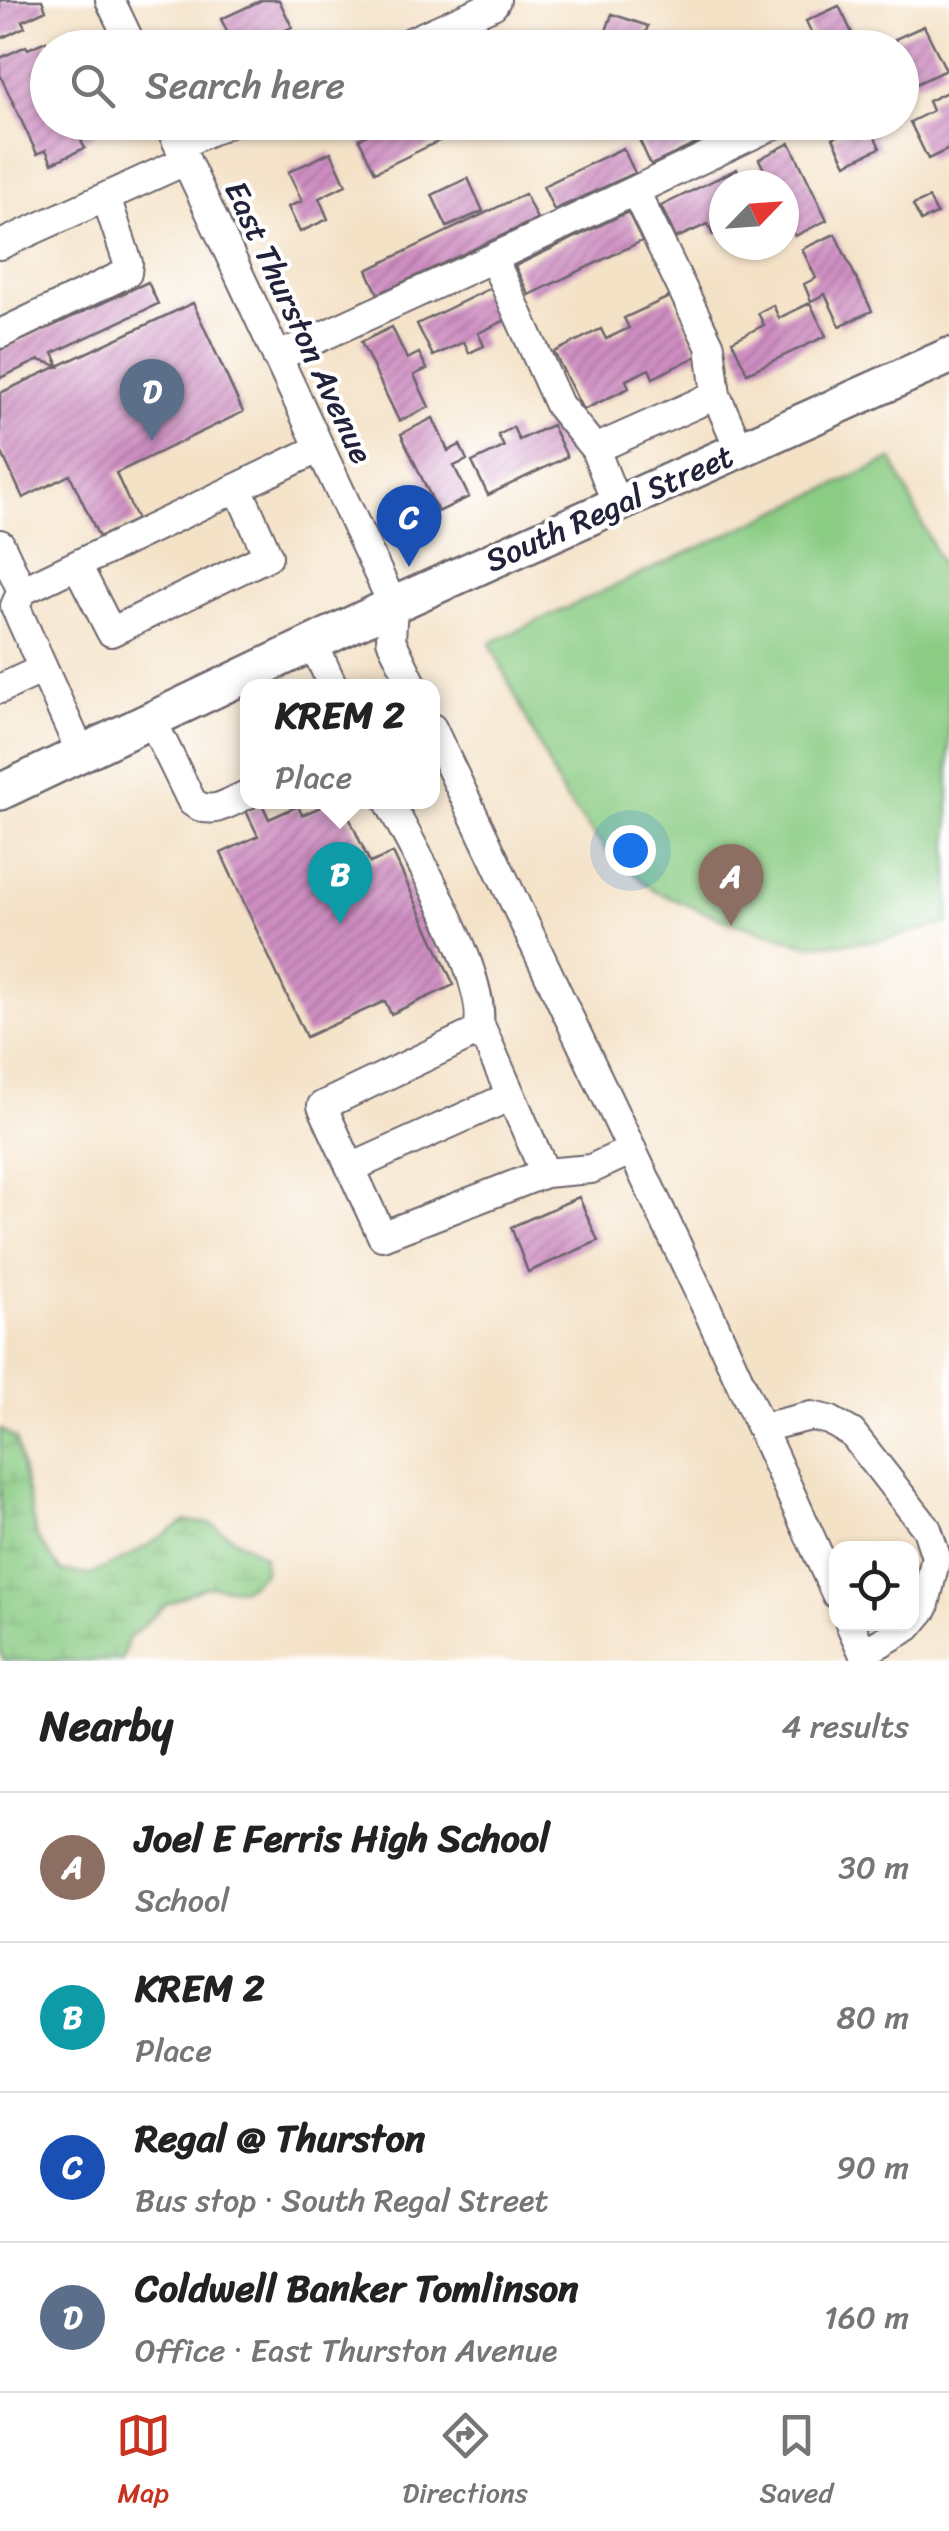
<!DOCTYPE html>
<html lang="en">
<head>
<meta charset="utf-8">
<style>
	body { margin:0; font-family:Sriracha,sans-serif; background:#f2f2f2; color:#222 }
	.controls { position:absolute; right:30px; bottom:30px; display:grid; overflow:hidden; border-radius:20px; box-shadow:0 2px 8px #0004 }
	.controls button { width:90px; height:90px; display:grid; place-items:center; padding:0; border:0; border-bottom:2px solid #e0e0e0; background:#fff; color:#222; font:50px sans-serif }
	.compass { position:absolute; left:709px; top:170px; width:90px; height:90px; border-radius:50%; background:#fff; box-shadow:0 2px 8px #0004; rotate:65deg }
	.you { position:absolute; left:630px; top:850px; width:35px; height:35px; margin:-25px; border:8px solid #fff; border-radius:50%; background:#1a73e8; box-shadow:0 0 0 15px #1a73e833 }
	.badge { display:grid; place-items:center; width:65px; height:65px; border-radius:50%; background:#c8321e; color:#fff; font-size:32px; font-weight:700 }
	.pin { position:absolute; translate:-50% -82px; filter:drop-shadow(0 2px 5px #0008) }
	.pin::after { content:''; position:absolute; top:52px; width:35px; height:30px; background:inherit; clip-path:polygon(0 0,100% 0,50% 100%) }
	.popup { position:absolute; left:240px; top:679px; width:200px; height:130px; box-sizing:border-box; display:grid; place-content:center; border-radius:20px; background:#fff; filter:drop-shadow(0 2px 8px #0005); font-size:32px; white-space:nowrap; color:#767676 }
	.popup b { font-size:38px; color:#222 }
	.popup::after { content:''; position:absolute; left:50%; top:100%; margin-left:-20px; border:20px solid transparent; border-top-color:#fff }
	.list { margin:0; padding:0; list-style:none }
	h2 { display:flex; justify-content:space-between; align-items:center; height:130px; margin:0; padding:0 40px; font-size:42px }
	h2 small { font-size:32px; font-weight:400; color:#767676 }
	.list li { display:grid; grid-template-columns:65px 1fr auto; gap:30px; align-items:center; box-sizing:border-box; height:150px; padding:0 40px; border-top:2px solid #e0e0e0 }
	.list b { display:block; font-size:38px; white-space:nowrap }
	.list p { margin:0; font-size:32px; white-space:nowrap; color:#767676 }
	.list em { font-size:32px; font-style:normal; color:#767676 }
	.icon { flex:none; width:55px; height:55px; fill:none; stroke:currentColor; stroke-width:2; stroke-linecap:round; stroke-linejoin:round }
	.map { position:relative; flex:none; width:949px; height:1661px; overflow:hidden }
	.search { position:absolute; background:#fff; box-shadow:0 2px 8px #0004; left:30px; right:30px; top:30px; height:110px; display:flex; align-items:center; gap:25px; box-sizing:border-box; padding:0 35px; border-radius:55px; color:#767676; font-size:38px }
	.sheet { height:730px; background:#fff }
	nav { display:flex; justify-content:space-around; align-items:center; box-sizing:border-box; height:140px; border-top:2px solid #e0e0e0; background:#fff; font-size:28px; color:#767676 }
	nav a { display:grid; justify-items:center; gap:5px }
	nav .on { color:#c8321e }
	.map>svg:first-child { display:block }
	.wetland { fill:url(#wetland-marsh); stroke:#567760; stroke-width:2.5 }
	.garden { fill:#8bcc84; stroke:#567760; stroke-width:2.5 }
	.building { fill:url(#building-hatch) }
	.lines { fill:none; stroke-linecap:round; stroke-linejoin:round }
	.minor-casing { stroke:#6c656c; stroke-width:32 }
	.major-casing { stroke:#6c656c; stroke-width:40 }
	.minor { stroke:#fff; stroke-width:28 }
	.major { stroke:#fff; stroke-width:35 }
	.labels { text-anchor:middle; stroke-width:8; stroke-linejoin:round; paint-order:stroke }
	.street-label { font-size:32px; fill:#22223b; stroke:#fff }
</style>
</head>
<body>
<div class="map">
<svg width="949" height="1661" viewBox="0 0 949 1661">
	<defs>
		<pattern id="wetland-marsh" width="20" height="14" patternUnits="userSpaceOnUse" patternTransform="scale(2.5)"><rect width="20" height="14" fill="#8bcc84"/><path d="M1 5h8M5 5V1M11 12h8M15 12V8" fill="none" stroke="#78af73"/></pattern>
		<pattern id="building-hatch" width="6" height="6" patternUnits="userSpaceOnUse" patternTransform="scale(2.5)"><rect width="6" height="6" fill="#cf8ec2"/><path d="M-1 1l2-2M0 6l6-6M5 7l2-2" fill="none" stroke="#a8749f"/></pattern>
	</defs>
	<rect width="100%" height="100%" fill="#fff"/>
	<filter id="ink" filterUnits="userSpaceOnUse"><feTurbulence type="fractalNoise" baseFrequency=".01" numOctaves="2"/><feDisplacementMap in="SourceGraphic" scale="20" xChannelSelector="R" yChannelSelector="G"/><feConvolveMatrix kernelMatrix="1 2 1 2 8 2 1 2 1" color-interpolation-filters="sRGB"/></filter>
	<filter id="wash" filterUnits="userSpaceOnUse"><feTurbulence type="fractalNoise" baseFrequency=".0048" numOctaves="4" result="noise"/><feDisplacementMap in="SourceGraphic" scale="40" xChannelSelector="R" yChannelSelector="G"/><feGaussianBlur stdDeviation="2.25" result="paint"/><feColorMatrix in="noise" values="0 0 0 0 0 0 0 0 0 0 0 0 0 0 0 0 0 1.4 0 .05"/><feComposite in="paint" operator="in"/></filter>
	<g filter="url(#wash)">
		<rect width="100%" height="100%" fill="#f4e2c7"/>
		<path class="wetland" d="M 0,1429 L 16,1439 L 36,1536 L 61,1571 L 90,1575 L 133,1554 L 186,1521 L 211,1524 L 264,1556 L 264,1573 L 243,1589 L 205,1586 L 165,1605 L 128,1639 L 122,1661 L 4,1661 L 0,1652 Z"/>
		<path class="garden" d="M 892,459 L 949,581 L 949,923 L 878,941 L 808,945 L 722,919 L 654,891 L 607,851 L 564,797 L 490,643 Z"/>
		<g id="blocks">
			<path class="building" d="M 0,0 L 42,0 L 46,10 L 22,21 L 25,27 L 0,39 Z
				M 262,0 L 279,0 L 292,27 L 249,48 L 235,48 L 221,19 Z
				M 839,6 L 853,35 L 827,48 L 818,48 L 806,21 Z
				M 612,14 L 648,26 L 640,48 L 600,48 Z
				M 924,26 L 946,70 L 916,84 L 895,39 Z
				M 69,36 L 74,48 L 48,48 L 48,122 L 105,122 L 91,129 L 94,135 L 81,141 L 85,148 L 52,163 L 46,150 L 37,154 L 0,75 L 0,58 L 26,46 L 28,49 L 46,41 L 48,46 Z
				M 949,91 L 949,149 L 928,159 L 910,122 L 932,111 L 928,101 Z
				M 393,122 L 432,122 L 441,140 L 375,172 L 359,139 Z
				M 674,122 L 743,122 L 651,165 L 639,139 Z
				M 868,122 L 880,148 L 846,164 L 833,138 Z
				M 790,143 L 827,220 L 795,236 L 784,214 L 784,185 L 771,185 L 759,159 Z
				M 623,148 L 635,173 L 554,210 L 543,186 Z
				M 331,152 L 346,185 L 319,198 L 328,219 L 300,232 L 288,207 L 302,201 L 288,172 Z
				M 737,169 L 745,185 L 724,185 L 724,230 L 713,235 L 708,224 L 676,238 L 661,206 Z
				M 468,178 L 483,211 L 447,227 L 432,195 Z
				M 525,194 L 537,219 L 378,294 L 367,270 Z
				M 929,198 L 937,214 L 921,221 L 913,205 Z
				M 628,212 L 642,241 L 529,295 L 515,266 Z
				M 835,234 L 872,311 L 840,326 L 825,294 L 811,301 L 804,284 L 816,278 L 802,249 Z
				M 148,282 L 158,304 L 53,353 L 59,366 L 39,360 L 0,378 L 0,350 Z
				M 493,287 L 508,319 L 478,333 L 484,346 L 469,353 L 464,342 L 433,356 L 417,324 Z
				M 671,296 L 699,355 L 653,378 L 649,369 L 637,375 L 626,380 L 629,388 L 583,410 L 554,352 L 601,329 L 606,339 L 629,328 L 624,318 Z
				M 193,303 L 243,412 L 116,473 L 137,520 L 99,537 L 70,475 L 23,498 L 0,449 L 0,393 Z
				M 810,303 L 826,336 L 747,373 L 732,341 L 764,325 L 758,313 L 773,305 L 779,318 Z
				M 392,327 L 407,359 L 419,353 L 427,369 L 414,375 L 429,407 L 399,421 L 361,342 Z
				M 433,418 L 448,451 L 460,445 L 467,460 L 454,466 L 469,497 L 438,512 L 401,434 Z
				M 552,425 L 567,457 L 488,495 L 472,462 L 504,447 L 498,435 L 506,431 L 513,427 L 519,440 Z
				M 332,802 L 342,802 L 370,863 L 393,853 L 454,985 L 391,1014 L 385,1001 L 306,1037 L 221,853 L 258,836 L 246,811 L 262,804 L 269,819 L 298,806 L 302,815 Z
				M 579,1197 L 598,1241 L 528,1272 L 511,1227 Z"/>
		</g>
	</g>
	<g filter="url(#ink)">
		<use href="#blocks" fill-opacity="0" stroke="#6c656c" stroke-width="2.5"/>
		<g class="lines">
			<defs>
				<path id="minor" d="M 110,0 L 133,48
					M 397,48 L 493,5 L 496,0
					M 168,122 L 393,605 L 391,640 L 413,686
					M 179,145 L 230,122
					M 635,191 L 710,346 L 716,395
					M 0,245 L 185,161
					M 493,258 L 775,124
					M 0,334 L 127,273 L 128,263 L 106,197
					M 277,357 L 493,258 L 559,405 L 595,449
					M 617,505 L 595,449 L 716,395 L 740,450
					M 0,544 L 22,591 L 320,448
					M 77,565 L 111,632 L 268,556 L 238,488
					M 22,591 L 15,606 L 81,753
					M 313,643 L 333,686
					M 0,689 L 43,669
					M 152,720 L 192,802 C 211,817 228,803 248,794
					M 432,728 L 708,1311 L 836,1594
					M 389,802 C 411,844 495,989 477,1032 L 322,1106 L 382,1236 L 545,1173 L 591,1169 L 632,1150
					M 480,1025 L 545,1173
					M 351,1168 L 511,1096
					M 761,1428 L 811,1416 L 829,1420 L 852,1433 L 927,1529 L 936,1557 L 924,1608 L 908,1627 L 863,1653
					M 850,1624 L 867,1661"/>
				<path id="major" d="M 0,792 L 393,605 L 949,356"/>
			</defs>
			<use href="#minor" class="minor-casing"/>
			<use href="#major" class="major-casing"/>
			<use href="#minor" class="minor"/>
			<use href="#major" class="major"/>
		</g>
	</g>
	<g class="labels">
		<g class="street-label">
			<text transform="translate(299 322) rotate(65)" y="11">East Thurston Avenue</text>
			<text transform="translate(609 508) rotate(-24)" y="11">South Regal Street</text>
		</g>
	</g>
</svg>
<div class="controls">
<button><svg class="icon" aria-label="locate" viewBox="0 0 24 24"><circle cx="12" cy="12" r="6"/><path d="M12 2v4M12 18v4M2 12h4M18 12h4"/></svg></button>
</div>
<svg class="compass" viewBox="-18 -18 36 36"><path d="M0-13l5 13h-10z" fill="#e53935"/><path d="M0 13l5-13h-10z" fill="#767676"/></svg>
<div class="you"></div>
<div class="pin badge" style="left:731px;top:926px;background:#8d6e63">A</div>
<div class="pin badge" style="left:340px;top:924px;background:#0f9aa8">B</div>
<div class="popup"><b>KREM 2</b>Place</div>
<div class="pin badge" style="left:409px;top:567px;background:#1a4fb4">C</div>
<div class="pin badge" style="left:152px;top:441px;background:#5c6f8a">D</div>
<div class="search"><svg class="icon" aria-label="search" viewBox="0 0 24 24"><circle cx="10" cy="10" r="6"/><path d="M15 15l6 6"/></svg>Search here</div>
</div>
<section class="sheet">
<h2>Nearby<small>4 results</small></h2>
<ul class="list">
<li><span class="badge" style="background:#8d6e63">A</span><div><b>Joel E Ferris High School</b><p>School</p></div><em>30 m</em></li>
<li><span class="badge" style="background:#0f9aa8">B</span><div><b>KREM 2</b><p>Place</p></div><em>80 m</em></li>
<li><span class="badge" style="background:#1a4fb4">C</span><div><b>Regal @ Thurston</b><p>Bus stop · South Regal Street</p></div><em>90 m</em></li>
<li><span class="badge" style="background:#5c6f8a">D</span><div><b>Coldwell Banker Tomlinson</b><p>Office · East Thurston Avenue</p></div><em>160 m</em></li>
</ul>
</section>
<nav>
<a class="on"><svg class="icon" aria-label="map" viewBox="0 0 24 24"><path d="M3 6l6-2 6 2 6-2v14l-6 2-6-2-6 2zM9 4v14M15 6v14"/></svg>Map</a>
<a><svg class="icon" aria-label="directions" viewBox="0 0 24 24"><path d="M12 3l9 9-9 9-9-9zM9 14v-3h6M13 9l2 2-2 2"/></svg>Directions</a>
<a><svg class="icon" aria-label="saved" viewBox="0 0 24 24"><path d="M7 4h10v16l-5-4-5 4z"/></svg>Saved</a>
</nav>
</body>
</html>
